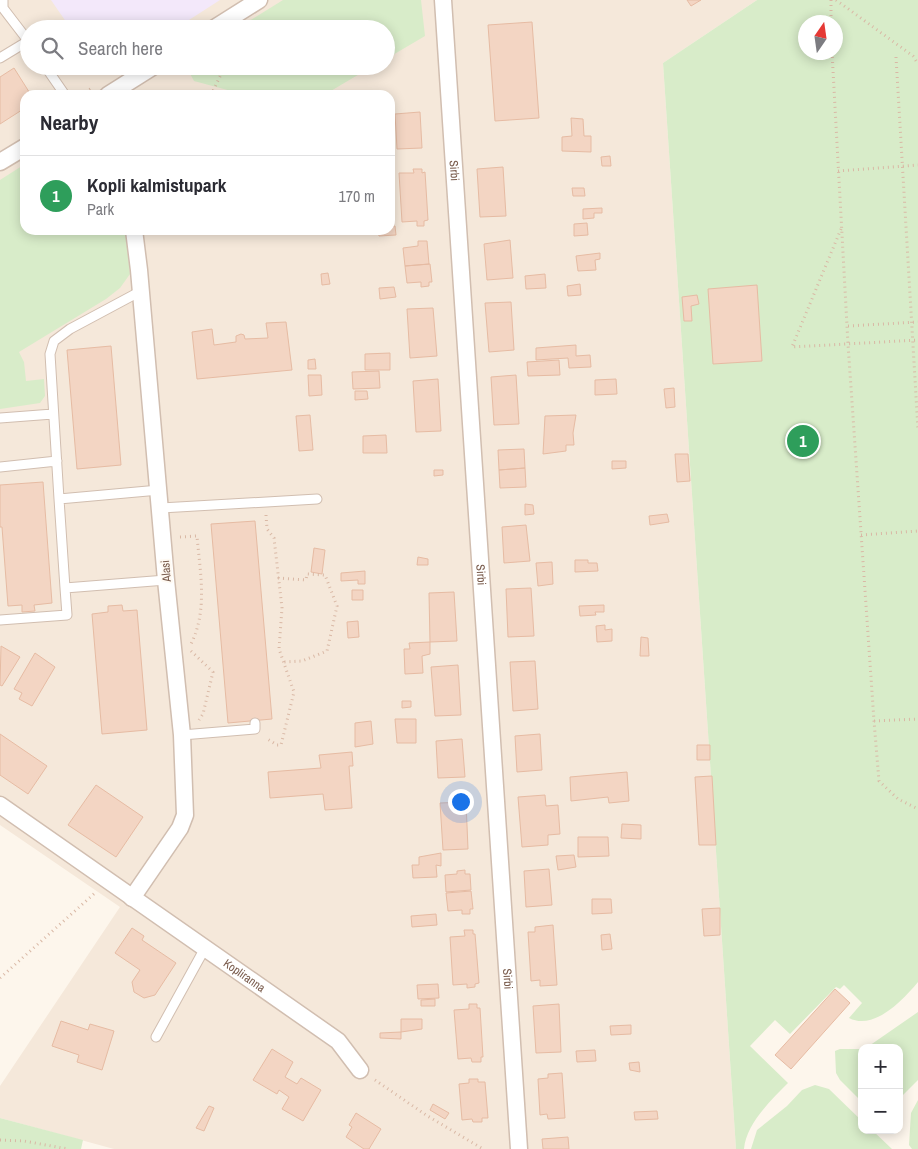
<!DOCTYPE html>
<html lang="en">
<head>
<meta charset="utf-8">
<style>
	body { margin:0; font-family:"Archivo Narrow",sans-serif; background:#f7f7f7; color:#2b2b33 }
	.controls { position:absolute; right:15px; bottom:15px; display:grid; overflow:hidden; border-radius:10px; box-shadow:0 2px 12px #0003 }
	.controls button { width:45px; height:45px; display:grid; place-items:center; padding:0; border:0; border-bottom:1px solid #e1e1e2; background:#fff; color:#2b2b33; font:25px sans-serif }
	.compass { position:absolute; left:798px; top:15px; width:45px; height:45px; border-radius:50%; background:#fff; box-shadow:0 2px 12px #0003; rotate:13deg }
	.you { position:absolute; left:460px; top:801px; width:18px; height:18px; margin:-12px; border:4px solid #fff; border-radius:50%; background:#1a73e8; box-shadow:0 0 0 8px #1a73e833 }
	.badge { display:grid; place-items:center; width:32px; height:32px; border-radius:50%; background:#0b8043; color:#fff; font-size:16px; font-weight:700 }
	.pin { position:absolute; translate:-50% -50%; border:2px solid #fff; box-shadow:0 1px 5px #0006 }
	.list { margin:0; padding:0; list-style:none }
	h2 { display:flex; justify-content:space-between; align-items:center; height:65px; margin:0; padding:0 20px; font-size:21px }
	h2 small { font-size:16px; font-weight:400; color:#7c7c81 }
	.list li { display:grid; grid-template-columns:32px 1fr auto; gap:15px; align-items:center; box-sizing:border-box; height:80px; padding:0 20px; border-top:1px solid #e1e1e2 }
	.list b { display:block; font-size:19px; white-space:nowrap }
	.list p { margin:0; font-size:16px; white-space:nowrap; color:#7c7c81 }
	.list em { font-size:16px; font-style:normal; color:#7c7c81 }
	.icon { flex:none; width:28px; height:28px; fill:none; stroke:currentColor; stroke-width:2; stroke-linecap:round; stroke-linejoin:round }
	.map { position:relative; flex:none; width:918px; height:1149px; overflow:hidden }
	.search { position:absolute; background:#fff; box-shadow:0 2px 12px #0003; left:20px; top:20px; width:375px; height:55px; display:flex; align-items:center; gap:12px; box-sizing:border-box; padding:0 18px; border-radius:28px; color:#7c7c81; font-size:19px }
	.panel { position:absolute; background:#fff; box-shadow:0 2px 12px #0003; left:20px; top:90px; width:375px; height:145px; border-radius:15px }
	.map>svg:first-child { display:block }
	.residential { fill:#f5e8da; fill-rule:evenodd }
	.education { fill:#f3e8fa }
	.green { fill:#d8ecc9; fill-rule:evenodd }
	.building { fill:#f3d5c3; stroke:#e6bba3 }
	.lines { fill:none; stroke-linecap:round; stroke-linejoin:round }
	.lane-casing { stroke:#d1beb0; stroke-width:11 }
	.street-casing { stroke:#d1beb0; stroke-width:19 }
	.path { stroke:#d9b8a5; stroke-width:3; stroke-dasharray:1 4; stroke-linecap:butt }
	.lane { stroke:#fff; stroke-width:9 }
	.street { stroke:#fff; stroke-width:16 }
	.labels { text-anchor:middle; stroke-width:4; stroke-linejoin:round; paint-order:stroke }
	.street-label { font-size:12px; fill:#7a5c4d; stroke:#fffaf3 }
</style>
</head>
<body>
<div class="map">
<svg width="918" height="1149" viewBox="0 0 918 1149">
	<rect width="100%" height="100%" fill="#fdf6ec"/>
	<path class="residential" d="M 0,0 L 757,0 L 663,63 L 736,1149 L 114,1149 L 0,1118 L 0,1086 L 120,907 L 0,825 ZM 29,29 L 386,29 L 386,66 L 29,66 ZM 25,95 L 390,95 L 390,230 L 25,230 Z"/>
	<path class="education" d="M 51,0 L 220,0 L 175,29 L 71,29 Z"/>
	<path class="green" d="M 283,0 L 421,0 L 425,36 L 386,59 L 386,29 L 236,29 Z
		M 757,0 L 918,0 L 918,982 C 903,1000 874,1031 849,1018 L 862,1003 L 844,985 L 840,989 L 836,987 L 790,1034 L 775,1020 L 750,1046 L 788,1083 C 771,1100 746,1124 744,1149 L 736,1149 L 663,63 ZM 806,22 L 836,22 L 836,52 L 806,52 Z
		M 186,66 L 373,66 L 324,95 L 246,95 L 194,81 Z
		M 25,164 L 25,230 L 125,230 L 130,274 L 120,288 L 106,299 L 19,352 L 24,362 L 26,381 L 44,379 L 45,396 L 40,403 L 0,409 L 0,180 Z
		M 918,1012 L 918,1080 L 899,1099 L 899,1048 L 866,1048 Z
		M 840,1049 L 862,1049 L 862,1102 L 840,1080 L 836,1073 L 835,1051 Z
		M 815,1085 L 829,1089 L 862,1121 L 862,1130 L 872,1130 L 892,1149 L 751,1149 L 757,1130 L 787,1106 L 802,1090 Z
		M 918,1100 L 918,1149 L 912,1149 L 909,1145 L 911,1113 Z
		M 0,1118 L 83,1140 L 81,1149 L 0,1149 Z"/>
	<path class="building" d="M 687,0 L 701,0 L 691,6 Z
		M 532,22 L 539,118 L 495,121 L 488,25 Z
		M 14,68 L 31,95 L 25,95 L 25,108 L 0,124 L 0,77 Z
		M 420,112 L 422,148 L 397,149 L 395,114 Z
		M 571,118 L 583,119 L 584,136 L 591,136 L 591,152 L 562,151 L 562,137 L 572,136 Z
		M 610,156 L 611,166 L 602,166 L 601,157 Z
		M 503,167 L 506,216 L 480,217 L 477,169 Z
		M 413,169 L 422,169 L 422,173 L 425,172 L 428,220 L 424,221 L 424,226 L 417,226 L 417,221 L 402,222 L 399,173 L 414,173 Z
		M 572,188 L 584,188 L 585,196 L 573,196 Z
		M 602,208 L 602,213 L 594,213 L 594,218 L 583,219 L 583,209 Z
		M 587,223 L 588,235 L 574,236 L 574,224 Z
		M 395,226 L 396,235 L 379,236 L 378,230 L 390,230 L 390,227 Z
		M 510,240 L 513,278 L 487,280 L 484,244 Z
		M 418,241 L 427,241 L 429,264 L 405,266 L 403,248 L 418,246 Z
		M 600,253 L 600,259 L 595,260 L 596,270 L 578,271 L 576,256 Z
		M 430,264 L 432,282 L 429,282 L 429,286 L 421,287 L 421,282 L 407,283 L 405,266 Z
		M 328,273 L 330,284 L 322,285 L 321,274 Z
		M 545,274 L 546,288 L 526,289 L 525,276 Z
		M 580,284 L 581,295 L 568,296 L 567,286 Z
		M 757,285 L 762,361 L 713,364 L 708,289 Z
		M 394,287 L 396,297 L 380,299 L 379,288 Z
		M 697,295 L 699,304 L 691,306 L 692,321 L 684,321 L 682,297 Z
		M 511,302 L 514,350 L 489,352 L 485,303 Z
		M 433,308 L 437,356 L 410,358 L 407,309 Z
		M 286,322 L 292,370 L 197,379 L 192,332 L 212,329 L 214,345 L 236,342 L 236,336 L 241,334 L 244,335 L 245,339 L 268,338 L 266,323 Z
		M 576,345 L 576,356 L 590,355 L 591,367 L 569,368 L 568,358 L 536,360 L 536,348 Z
		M 111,346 L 121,465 L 77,469 L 67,350 Z
		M 390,353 L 390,370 L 365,370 L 365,354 Z
		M 315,359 L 316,369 L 308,369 L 308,360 Z
		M 559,360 L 560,375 L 528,376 L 527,362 Z
		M 379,371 L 380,388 L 353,389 L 352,372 Z
		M 308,375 L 321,375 L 322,395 L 309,396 Z
		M 516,375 L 519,424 L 494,425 L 491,377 Z
		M 438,379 L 441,431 L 416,432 L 413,381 Z
		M 616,379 L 617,394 L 595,395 L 595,380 Z
		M 674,388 L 675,407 L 666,408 L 664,389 Z
		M 355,391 L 367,391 L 368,399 L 355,400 Z
		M 310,415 L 313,450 L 299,451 L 296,416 Z
		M 576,415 L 573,433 L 574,445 L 566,445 L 566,451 L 543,454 L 545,416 Z
		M 386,435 L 387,453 L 363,453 L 363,436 Z
		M 524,449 L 525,468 L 499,470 L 498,450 Z
		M 675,454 L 688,454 L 690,481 L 677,482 Z
		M 612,461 L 626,461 L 626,468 L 612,469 Z
		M 525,468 L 526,487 L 500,488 L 499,470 Z
		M 434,470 L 443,470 L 443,475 L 434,476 Z
		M 43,482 L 52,603 L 34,605 L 35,611 L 22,612 L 22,605 L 8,606 L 2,527 L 0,527 L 0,485 Z
		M 525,504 L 533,505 L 534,514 L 525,515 Z
		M 667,514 L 669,522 L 650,525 L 649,516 Z
		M 255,521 L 272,719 L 228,723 L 211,524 Z
		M 526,525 L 530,561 L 504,563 L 502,527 Z
		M 314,548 L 325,550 L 322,574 L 311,572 Z
		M 418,557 L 428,559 L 428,565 L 417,565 Z
		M 575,560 L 588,560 L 588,563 L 597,563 L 598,571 L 575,572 Z
		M 552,562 L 553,584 L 538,586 L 536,563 Z
		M 365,571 L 365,584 L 358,584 L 358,580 L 341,581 L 341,573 Z
		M 531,588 L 534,636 L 508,637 L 506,589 Z
		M 352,590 L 363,590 L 363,600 L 352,600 Z
		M 454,592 L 457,641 L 430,642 L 429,593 Z
		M 122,605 L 123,611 L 137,610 L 147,730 L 102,734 L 92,614 L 108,612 L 108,606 Z
		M 604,605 L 604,612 L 595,612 L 596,615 L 580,616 L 579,606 Z
		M 358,621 L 359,637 L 348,638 L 347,622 Z
		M 605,625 L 605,630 L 612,629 L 612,641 L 597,642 L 596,626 Z
		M 641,637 L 648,638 L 649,656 L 640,656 Z
		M 430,642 L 430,654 L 422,656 L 423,673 L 405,674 L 404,649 L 410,649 L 409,643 Z
		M 1,646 L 20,657 L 2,686 L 0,685 Z
		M 35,653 L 55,667 L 32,706 L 19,699 L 22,693 L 14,689 Z
		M 535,661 L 538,709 L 513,711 L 510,662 Z
		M 458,665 L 461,715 L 435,716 L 431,667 Z
		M 402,701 L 411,701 L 411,707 L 402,708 Z
		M 395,719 L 416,719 L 416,743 L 397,743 Z
		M 371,721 L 373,744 L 355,747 L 355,723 Z
		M 0,734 L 47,766 L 28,794 L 0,775 Z
		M 540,734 L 542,770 L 517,772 L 515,736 Z
		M 462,739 L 465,777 L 438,778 L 436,741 Z
		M 697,745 L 710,745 L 710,760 L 697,760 Z
		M 352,752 L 353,766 L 349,766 L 352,808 L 325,810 L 323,794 L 270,798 L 268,772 L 321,768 L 319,755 Z
		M 627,772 L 629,801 L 609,803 L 608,797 L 571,801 L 570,777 Z
		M 712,776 L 716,845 L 699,845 L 695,777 Z
		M 96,785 L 143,817 L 116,857 L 68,825 Z
		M 545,795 L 546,806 L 558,805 L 560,834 L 548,835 L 548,845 L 522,847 L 518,797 Z
		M 466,802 L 468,849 L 443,850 L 440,803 Z
		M 622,824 L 641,825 L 641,839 L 621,838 Z
		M 578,837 L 608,837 L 609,856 L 578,857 Z
		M 441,853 L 441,866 L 436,865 L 437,877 L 413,878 L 412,865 L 419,865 L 419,857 Z
		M 574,855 L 576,867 L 558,870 L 556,856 Z
		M 549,869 L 552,905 L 526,907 L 524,871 Z
		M 465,870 L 465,874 L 470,874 L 471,890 L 446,892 L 445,875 L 457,874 L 457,871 Z
		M 471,891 L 473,909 L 470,909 L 470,914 L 462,914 L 462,910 L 448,911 L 446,893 Z
		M 592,899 L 611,899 L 612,913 L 592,914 Z
		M 720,908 L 720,935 L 704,936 L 702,909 Z
		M 436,914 L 437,925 L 412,927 L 411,916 Z
		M 553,925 L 557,985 L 540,986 L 540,980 L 531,981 L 528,932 L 535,932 L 535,927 Z
		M 132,928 L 144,936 L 142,940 L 176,963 L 155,995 L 144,998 L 134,992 L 132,982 L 140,970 L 115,953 Z
		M 464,930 L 473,930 L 473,934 L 475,934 L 479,983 L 475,984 L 475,987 L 467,988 L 467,984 L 453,985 L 450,937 L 465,936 Z
		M 610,934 L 612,949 L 602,950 L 601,935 Z
		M 438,984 L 439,998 L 418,999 L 417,985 Z
		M 835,989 L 850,1003 L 791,1069 L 775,1055 Z
		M 435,999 L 435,1006 L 421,1006 L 421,1000 Z
		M 469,1004 L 477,1004 L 477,1008 L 480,1008 L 483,1057 L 481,1057 L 481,1062 L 472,1062 L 471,1058 L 458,1059 L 454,1010 L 469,1009 Z
		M 559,1004 L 561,1052 L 536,1053 L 533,1006 Z
		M 401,1019 L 422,1019 L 422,1029 L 401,1032 Z
		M 61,1021 L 88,1030 L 90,1024 L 114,1031 L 102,1070 L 77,1062 L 79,1055 L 52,1046 Z
		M 631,1025 L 631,1034 L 611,1035 L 610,1026 Z
		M 401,1032 L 401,1039 L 380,1038 L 380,1033 Z
		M 272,1049 L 293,1062 L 285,1077 L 297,1084 L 301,1078 L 321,1090 L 303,1121 L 282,1109 L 289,1097 L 279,1090 L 277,1094 L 253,1080 Z
		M 595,1050 L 596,1061 L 577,1062 L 576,1051 Z
		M 639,1062 L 640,1072 L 630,1070 L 629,1063 Z
		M 562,1073 L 565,1118 L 548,1119 L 547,1114 L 540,1115 L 538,1079 L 548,1078 L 548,1074 Z
		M 469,1079 L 478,1079 L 478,1082 L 485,1082 L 488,1118 L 482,1118 L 482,1122 L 473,1122 L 472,1119 L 462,1120 L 459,1084 L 469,1083 Z
		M 433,1104 L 449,1113 L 445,1119 L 430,1110 Z
		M 209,1106 L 214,1108 L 204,1131 L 196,1128 Z
		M 657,1111 L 658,1119 L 635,1120 L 634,1112 Z
		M 356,1113 L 381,1129 L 369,1149 L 364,1149 L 346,1137 L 352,1127 L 349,1125 Z
		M 568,1137 L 569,1149 L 543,1149 L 542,1139 Z"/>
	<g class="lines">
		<defs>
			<path id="lane" d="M 3,0 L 3,8 L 29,42
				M 0,58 L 28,41
				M 45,66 L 65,95
				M 0,418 L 53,414
				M 0,467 L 57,461
				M 159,490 L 59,499 L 65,588 L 166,580
				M 59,499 L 50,354 L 54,341 L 70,329 L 141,291
				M 161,508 L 317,499
				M 0,620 L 67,615 L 65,588
				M 182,735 L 255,729 L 255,723
				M 156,1037 L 205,948"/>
			<g id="street">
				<path id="s1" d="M 443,0 L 519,1149"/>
				<path d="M 213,29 L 259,0"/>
				<path d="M 108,95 L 154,66"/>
				<path d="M 0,162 L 25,147"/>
				<path id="s2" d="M 0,805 L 338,1041 L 360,1070"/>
				<path d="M 132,898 L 180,828 L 185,815 L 182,735 L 166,580 L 139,270 L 134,230"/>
			</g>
		</defs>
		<use href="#lane" class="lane-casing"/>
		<use href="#street" class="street-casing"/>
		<path class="path" d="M 831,0 L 831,22
			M 836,0 L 913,56 L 918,64
			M 186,29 L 197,22
			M 832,52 L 848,344 L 874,721 L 879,781 L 898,799 L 918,809
			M 896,57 L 918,430
			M 81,95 L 92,88
			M 211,95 L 225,66
			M 838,171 L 918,165
			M 841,229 L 792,347 L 918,340
			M 848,326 L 918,322
			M 266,515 L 267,529 L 274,538 L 282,608 L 279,649 L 294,692 L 281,745 L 277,745 L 266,738
			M 861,535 L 918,531
			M 180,537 L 197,536 C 200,572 208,610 191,644
			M 278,578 L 306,580 L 307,574 L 325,575 L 337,606 L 327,651 L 302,661 L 283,662
			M 191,651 L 213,672 L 203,714 L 199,720
			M 874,721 L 918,719
			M 0,978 L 95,893
			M 375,1080 L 426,1115 L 483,1149
			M 0,1140 L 24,1141 L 68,1149"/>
		<use href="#lane" class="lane"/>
		<use href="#street" class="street"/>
	</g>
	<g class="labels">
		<g class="street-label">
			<text dy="4" stroke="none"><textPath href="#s1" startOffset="171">Sirbi</textPath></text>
			<text transform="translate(166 571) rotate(-95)" y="4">Alasi</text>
			<text dy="4" stroke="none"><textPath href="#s1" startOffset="576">Sirbi</textPath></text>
			<text dy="4" stroke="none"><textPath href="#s2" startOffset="298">Kopliranna</textPath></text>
			<text dy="4" stroke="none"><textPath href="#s1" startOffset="981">Sirbi</textPath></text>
		</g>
	</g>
</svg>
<div class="controls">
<button>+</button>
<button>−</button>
</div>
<svg class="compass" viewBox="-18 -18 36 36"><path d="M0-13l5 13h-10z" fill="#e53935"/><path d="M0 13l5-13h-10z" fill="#7c7c81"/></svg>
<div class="you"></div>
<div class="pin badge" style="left:803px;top:441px;background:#2e9e5b">1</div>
<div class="search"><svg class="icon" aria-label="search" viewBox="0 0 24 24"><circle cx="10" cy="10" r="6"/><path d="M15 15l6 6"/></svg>Search here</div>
<section class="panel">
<h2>Nearby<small></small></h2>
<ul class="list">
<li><span class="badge" style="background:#2e9e5b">1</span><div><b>Kopli kalmistupark</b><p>Park</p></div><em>170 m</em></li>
</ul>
</section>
</div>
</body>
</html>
